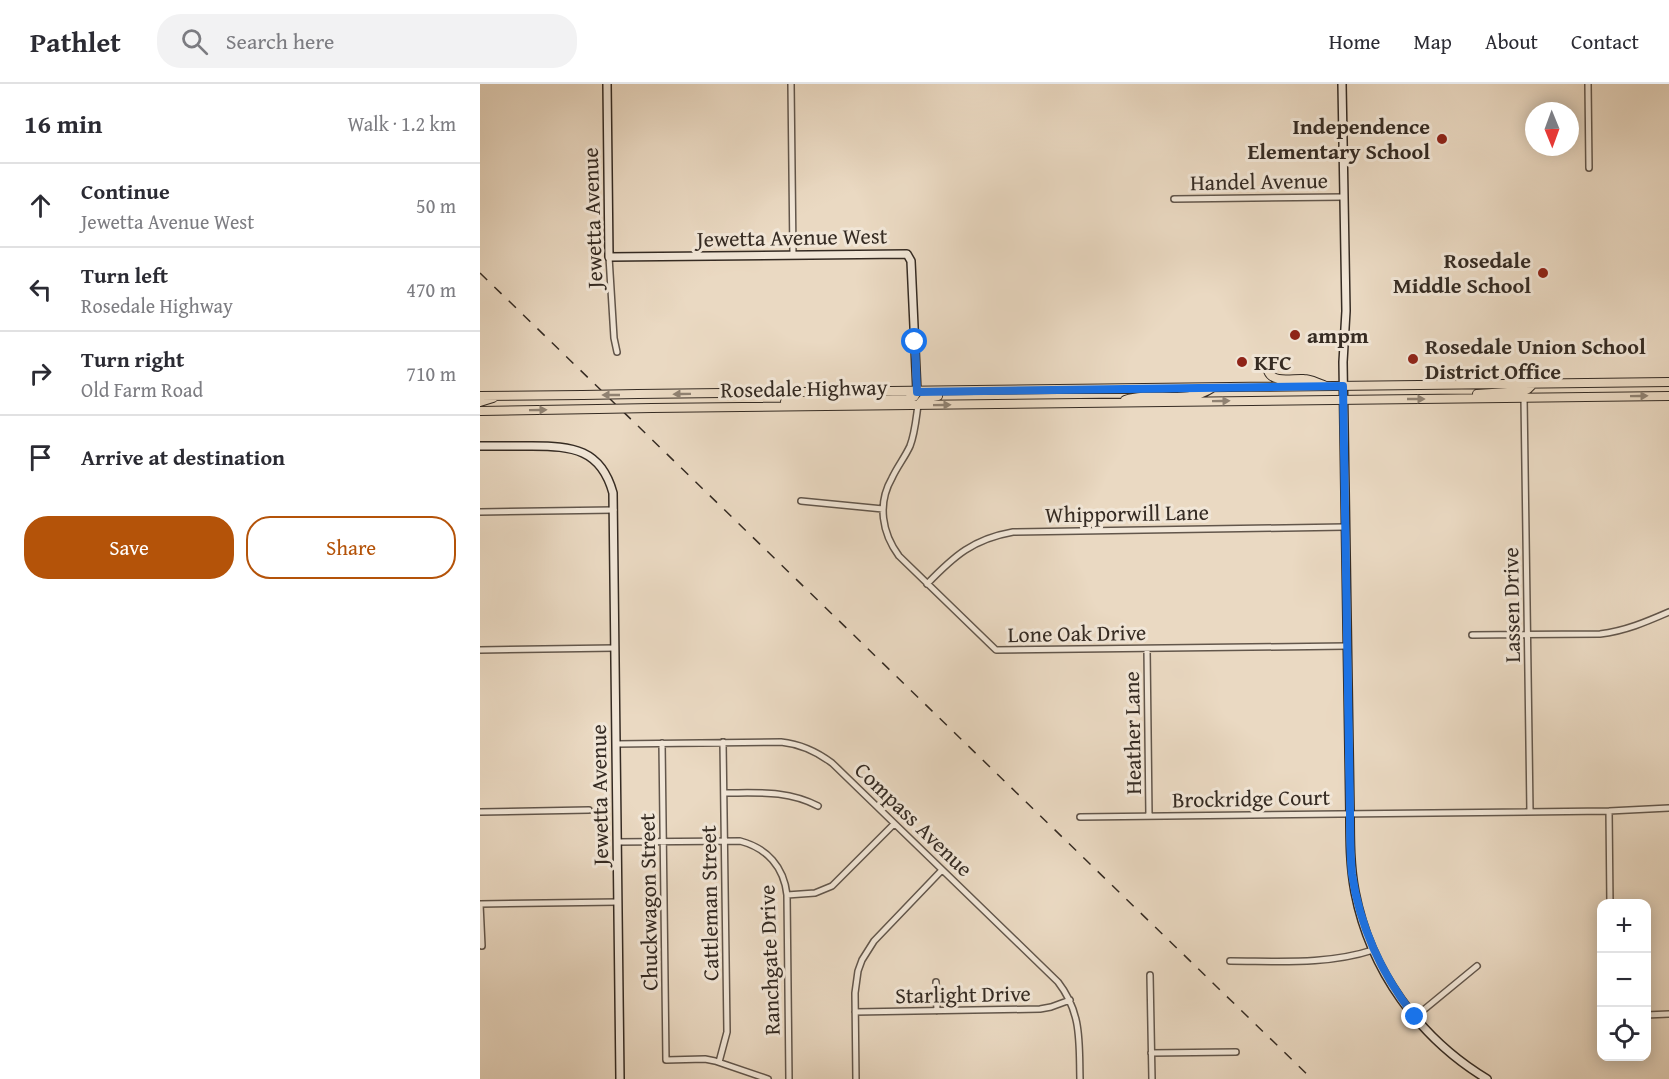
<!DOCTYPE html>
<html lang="en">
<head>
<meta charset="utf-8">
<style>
	body { margin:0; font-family:"Gentium Book Plus",serif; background:#f2f2f3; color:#2b2b33 }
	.controls { position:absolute; right:18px; bottom:18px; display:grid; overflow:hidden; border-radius:12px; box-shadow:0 3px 15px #0003 }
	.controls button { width:54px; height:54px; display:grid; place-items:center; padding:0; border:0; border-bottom:2px solid #e1e1e2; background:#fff; color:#2b2b33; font:30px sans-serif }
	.compass { position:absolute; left:1045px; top:18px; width:54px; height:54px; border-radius:50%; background:#fff; box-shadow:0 3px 15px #0003; rotate:179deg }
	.stop { position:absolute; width:18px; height:18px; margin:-14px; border:4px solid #1a73e8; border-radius:50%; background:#fff }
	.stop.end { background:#1a73e8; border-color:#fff; box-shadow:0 2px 6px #0008 }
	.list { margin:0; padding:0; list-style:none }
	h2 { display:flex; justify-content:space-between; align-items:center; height:78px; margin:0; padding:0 24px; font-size:26px }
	h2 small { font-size:20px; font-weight:400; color:#7c7c81 }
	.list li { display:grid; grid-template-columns:39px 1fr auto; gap:18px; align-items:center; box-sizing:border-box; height:84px; padding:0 24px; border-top:2px solid #e1e1e2 }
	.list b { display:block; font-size:22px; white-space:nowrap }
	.list p { margin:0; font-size:20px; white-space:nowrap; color:#7c7c81 }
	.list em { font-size:20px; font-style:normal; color:#7c7c81 }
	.actions { display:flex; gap:12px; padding:18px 24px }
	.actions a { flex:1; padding:14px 0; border:2px solid #b45309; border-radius:24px; text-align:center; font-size:21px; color:#b45309 }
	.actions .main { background:#b45309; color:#fff }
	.icon { flex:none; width:33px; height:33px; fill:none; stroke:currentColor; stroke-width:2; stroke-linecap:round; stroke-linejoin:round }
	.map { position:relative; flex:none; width:1189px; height:995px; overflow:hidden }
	header { display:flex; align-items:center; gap:36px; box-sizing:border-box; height:84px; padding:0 30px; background:#fff; border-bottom:2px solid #e1e1e2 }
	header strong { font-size:28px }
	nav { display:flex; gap:33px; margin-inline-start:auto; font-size:21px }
	.search { width:420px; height:54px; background:#f2f2f3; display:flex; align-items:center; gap:15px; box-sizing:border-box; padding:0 21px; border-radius:24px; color:#7c7c81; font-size:22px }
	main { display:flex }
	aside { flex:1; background:#fff }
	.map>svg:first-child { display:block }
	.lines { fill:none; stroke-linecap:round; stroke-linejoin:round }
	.street-casing { stroke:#62564b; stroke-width:8 }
	.secondary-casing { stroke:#352b23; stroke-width:10 }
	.primary-casing { stroke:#352b23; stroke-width:10 }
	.street { stroke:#f1e6d7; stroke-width:5 }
	.secondary { stroke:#f1e6d7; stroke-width:7 }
	.primary { stroke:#ead9c2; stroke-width:8 }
	.rail { stroke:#352b23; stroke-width:1.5; stroke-dasharray:10 10; stroke-linecap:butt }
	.primary-bridge-casing { stroke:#352b23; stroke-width:10; stroke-linecap:butt }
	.primary-bridge { stroke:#ead9c2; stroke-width:8 }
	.oneway { fill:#908272 }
	.route { stroke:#1a73e8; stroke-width:8 }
	.poi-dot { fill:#8f2418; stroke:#f1e6d7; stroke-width:2 }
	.labels { text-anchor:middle; stroke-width:6; stroke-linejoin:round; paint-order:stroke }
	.poi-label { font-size:22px; font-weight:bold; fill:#352b23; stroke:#f1e6d7; text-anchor:start }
	.street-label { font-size:22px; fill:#352b23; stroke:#f1e6d7 }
</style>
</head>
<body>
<header>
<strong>Pathlet</strong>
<div class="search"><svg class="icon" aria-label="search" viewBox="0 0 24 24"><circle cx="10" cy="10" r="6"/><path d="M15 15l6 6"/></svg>Search here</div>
<nav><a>Home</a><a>Map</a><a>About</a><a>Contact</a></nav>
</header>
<main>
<aside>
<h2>16 min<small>Walk · 1.2 km</small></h2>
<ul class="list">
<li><svg class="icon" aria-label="ahead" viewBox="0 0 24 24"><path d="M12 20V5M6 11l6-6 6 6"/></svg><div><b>Continue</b><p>Jewetta Avenue West</p></div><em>50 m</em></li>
<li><svg class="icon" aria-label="left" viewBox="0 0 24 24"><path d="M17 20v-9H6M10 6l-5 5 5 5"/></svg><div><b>Turn left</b><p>Rosedale Highway</p></div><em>470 m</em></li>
<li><svg class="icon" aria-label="right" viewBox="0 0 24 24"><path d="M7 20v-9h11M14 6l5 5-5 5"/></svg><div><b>Turn right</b><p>Old Farm Road</p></div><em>710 m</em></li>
<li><svg class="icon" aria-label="arrive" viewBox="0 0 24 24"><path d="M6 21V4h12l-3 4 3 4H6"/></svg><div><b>Arrive at destination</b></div></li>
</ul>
<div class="actions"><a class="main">Save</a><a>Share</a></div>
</aside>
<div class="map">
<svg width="1189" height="995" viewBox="0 0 1189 995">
	<rect width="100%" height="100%" fill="#ead9c2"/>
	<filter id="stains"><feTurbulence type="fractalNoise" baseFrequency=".00333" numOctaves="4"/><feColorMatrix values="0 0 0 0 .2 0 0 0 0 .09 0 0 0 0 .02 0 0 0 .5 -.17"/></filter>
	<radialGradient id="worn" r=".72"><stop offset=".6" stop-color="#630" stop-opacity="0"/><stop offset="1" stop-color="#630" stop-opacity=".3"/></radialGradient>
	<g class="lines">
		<defs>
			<path id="street" d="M 311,0 L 313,171
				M 1108,0 L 1109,84
				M 694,115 L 864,113
				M 129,173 L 134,254 L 137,268
				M 1044,314 L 1050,727
				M 438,321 C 436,335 435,349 430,362 C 425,373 417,383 412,394 C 397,420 402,449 419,472 L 516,566 L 867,562
				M 321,417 L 403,425
				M 0,428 L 134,426
				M 447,500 C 474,472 493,455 533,448 L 865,443
				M 992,551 L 1120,550 C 1145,547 1166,538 1189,528
				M 667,565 L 669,732
				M 0,566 L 135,564
				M 182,659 L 186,976 L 225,975 L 235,977 L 288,995
				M 136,660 L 301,658 C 320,660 336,667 352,679 L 578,898 C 602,929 599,958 600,995
				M 244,709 C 278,709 307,706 338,722
				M 1129,727 L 1130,820
				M 0,728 L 109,726
				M 600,733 L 1129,727 L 1189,724
				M 137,758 L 260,757 C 287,764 304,783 307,811 L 309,995
				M 307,811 L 335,809 L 352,802 L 414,740
				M 2,862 L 0,820 L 138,818
				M 750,877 C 798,877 847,881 893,866
				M 670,891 L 672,995
				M 456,898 L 457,927
				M 375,928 L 560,925 L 571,923 L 590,916
				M 1166,931 L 1189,930
				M 935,933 L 997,882
				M 671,969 L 756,968
				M 239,978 L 247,948 L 243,658
				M 376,995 L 375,909 L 378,887 L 382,876 L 394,857 L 462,786"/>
			<path id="secondary" d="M 127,0 L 129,173 L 427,170 L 431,177 L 437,308
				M 862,0 L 866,227 L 863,278 L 870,729 C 870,756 870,782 875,808 C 890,886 939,954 1007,995
				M 0,362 C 17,362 35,362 52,362 C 92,362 121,365 133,409 L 140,995"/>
			<path id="primary" d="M 788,287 C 793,300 813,294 824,295 C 831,295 837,299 844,301
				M 158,310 L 1189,298
				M 997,310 L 1043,307 L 1048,305 L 1053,300
				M 0,312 L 103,311
				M 645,316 C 672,307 707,321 732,304
				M 0,318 L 13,314
				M 305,318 L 317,317 L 427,315 L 434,313 L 437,308
				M 438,321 L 444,314 L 458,312
				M 172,324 L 1189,312
				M 0,327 L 118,325"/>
		</defs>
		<use href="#street" class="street-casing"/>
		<use href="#secondary" class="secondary-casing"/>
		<use href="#primary" class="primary-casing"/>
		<use href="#street" class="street"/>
		<use href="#secondary" class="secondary"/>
		<use href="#primary" class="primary"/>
		<path class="rail" d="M 0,189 L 832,995"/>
		<defs>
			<path id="primary-bridge" d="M 103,311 L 158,310
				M 118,325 L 172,324"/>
		</defs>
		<use href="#primary-bridge" class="primary-bridge-casing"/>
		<use href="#primary-bridge" class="primary-bridge"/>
	</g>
	<defs><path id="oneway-solid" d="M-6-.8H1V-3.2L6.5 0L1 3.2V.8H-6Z" transform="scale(1.5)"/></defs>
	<g class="oneway">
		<use href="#oneway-solid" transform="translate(202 310) rotate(179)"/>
		<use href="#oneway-solid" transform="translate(131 311) rotate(180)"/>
		<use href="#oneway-solid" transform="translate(1159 312) rotate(-1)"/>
		<use href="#oneway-solid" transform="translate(936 315)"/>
		<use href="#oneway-solid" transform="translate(741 317) rotate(-1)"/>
		<use href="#oneway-solid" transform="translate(462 321) rotate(-1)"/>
		<use href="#oneway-solid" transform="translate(58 326) rotate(-1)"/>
	</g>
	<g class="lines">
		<path class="route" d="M 435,258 L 437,308 L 863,302 L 870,729 C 870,750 870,770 872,790 C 880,844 902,891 935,933"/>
	</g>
	<g class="poi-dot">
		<circle cx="962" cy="55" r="6"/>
		<circle cx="1063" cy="189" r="6"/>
		<circle cx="815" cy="251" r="6"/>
		<circle cx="933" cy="275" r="6"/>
		<circle cx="762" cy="278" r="6"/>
	</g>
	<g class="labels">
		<g class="poi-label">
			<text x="950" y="50" text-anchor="end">Independence<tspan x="950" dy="25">Elementary School</tspan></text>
			<text x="1051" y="184" text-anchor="end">Rosedale<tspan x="1051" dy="25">Middle School</tspan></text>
			<text x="827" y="259">ampm</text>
			<text x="945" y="270">Rosedale Union School<tspan x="945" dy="25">District Office</tspan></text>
			<text x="774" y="286">KFC</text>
		</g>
		<g class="street-label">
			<text transform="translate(779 97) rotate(-1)" y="8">Handel Avenue</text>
			<text transform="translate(112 134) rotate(-92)" y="8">Jewetta Avenue</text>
			<text transform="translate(312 153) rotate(-1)" y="8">Jewetta Avenue West</text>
			<text transform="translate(324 304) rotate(-1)" y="8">Rosedale Highway</text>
			<text transform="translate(647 429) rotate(-1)" y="8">Whipporwill Lane</text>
			<text transform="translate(1031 521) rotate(-91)" y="8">Lassen Drive</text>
			<text transform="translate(597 549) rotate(-1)" y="8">Lone Oak Drive</text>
			<text transform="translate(652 649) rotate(-91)" y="8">Heather Lane</text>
			<text transform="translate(119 711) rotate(-91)" y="8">Jewetta Avenue</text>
			<text transform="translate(771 714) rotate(-1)" y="8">Brockridge Court</text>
			<text transform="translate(434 735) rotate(44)" y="8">Compass Avenue</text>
			<text transform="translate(168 818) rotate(-91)" y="8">Chuckwagon Street</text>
			<text transform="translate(229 819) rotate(-91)" y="8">Cattleman Street</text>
			<text transform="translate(289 876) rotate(-92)" y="8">Ranchgate Drive</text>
			<text transform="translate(483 910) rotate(-1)" y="8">Starlight Drive</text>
		</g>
	</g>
	<rect width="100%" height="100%" filter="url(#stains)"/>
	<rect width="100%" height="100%" fill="url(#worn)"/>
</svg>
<div class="controls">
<button>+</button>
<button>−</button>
<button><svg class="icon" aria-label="locate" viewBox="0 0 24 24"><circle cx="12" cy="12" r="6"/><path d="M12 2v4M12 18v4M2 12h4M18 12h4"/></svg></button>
</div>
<svg class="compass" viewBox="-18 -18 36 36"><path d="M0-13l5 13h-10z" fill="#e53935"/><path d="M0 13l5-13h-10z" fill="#7c7c81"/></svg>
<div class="stop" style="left:435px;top:258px"></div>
<div class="stop end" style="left:935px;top:933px"></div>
</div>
</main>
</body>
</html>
